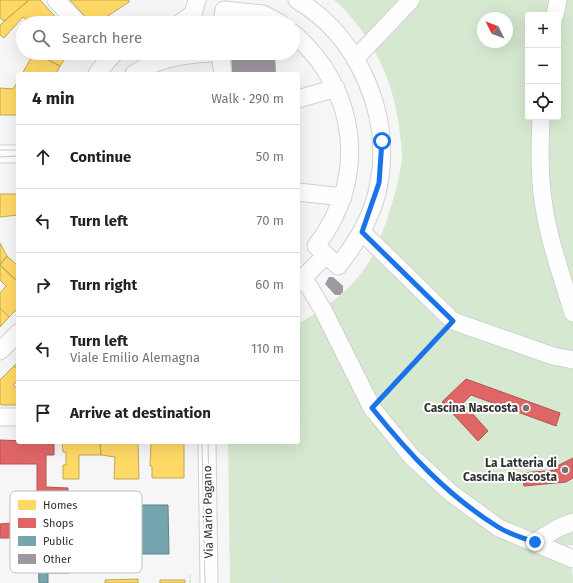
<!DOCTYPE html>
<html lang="en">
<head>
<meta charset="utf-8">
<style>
	body { margin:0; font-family:"Fira Sans",sans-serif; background:#f6f6f6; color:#202124 }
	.controls { position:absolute; right:12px; top:12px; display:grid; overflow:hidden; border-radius:4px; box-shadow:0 4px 16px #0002 }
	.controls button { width:36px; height:36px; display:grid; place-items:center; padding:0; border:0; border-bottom:1px solid #e0e0e0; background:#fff; color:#202124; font:20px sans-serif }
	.compass { position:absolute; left:477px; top:12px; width:36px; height:36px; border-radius:50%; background:#fff; box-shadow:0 4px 16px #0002; rotate:312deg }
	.stop { position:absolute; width:12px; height:12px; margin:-9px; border:3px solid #1a73e8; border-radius:50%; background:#fff }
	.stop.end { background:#1a73e8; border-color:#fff; box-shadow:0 1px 4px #0008 }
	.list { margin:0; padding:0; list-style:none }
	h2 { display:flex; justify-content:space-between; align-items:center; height:52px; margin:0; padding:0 16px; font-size:17px }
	h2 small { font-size:13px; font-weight:400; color:#757577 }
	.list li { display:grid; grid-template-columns:26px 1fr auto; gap:12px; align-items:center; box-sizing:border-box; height:64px; padding:0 16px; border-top:1px solid #e0e0e0 }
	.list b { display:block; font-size:15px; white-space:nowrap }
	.list p { margin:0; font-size:13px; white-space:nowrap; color:#757577 }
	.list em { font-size:13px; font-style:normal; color:#757577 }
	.icon { flex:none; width:22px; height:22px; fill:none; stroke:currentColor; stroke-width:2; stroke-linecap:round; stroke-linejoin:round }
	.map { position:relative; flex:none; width:573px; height:583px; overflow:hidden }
	.search { position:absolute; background:#fff; box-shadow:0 4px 16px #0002; left:16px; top:16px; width:284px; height:44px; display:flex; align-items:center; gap:10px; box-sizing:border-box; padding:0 14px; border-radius:22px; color:#757577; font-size:15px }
	.panel { position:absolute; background:#fff; box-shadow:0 4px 16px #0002; left:16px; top:72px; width:284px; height:372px; border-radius:4px }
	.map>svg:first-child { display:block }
	.green { fill:#d6e8d0; fill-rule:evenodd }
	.homes { fill:#ffd966; stroke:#c1a756 }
	.shops { fill:#e06666; stroke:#ac5656 }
	.public { fill:#76a5af; stroke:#61828a }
	.building { fill:#a098a1 }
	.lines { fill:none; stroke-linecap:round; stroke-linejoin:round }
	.minor-casing { stroke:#d1d1d2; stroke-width:19 }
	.path { stroke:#e1e2e2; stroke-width:2; stroke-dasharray:3 2; stroke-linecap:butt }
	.minor { stroke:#fefefe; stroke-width:17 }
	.tram { stroke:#cacbcb; stroke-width:1 }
	.route { stroke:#1a73e8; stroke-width:5 }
	.poi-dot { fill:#767677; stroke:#fff; stroke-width:1.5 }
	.labels { text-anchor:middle; stroke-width:4; stroke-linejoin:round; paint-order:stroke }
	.poi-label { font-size:12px; font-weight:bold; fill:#313132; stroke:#fff; text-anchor:end }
	.street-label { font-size:12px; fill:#313132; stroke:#fff }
	.key { fill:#fff; stroke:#c1c1c2; stroke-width:1 }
	.key-label { font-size:11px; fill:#313132 }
</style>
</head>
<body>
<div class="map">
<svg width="573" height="583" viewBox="0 0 573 583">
	<rect width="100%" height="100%" fill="#f6f6f7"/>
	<path class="green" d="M 334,0 L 573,0 L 573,545 L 568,545 C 570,558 573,569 573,583 L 230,583 L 228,442 L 298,442 L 298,324 C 324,309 347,293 365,268 C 375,254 380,238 386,222 C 393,201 400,179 402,157 C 402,150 401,143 400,136 C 396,85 373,34 334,0 ZM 528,15 L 558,15 L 558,117 L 528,117 ZM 483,18 L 507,18 L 507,42 L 483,42 Z"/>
	<path class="homes" d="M 0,0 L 29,0 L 4,21 L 0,18 Z
		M 29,0 L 40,0 L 61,23 L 29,23 L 23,17 L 4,38 L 0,35 L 0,25 Z
		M 70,0 L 129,0 L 129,2 L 97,23 L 91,23 Z
		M 34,53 L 60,66 L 56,74 L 22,74 Z
		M 48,53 L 69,53 L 60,66 L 45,58 Z
		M 18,81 L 18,115 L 0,115 L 0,88 L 13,89 Z
		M 0,194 L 18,194 L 18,215 L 0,217 Z
		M 0,243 L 7,256 L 0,264 Z
		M 7,256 L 18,266 L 18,282 L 0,265 Z
		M 0,265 L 18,282 L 18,308 L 9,317 L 0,308 L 0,293 L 6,286 L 0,280 Z
		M 0,308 L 9,317 L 0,327 Z
		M 18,362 L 18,369 L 14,366 Z
		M 14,366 L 18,369 L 18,380 L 13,385 L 18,389 L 18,405 L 2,405 L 0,404 L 0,380 Z
		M 62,442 L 100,442 L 101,455 L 79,455 L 79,479 L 63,479 L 63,465 L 66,465 L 66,452 L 63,452 Z
		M 100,442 L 138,442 L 139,479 L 114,479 L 115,457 L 101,455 Z
		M 151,442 L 184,442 L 184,478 L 152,478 L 152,466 L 150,466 Z
		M 138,579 L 138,583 L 105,583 L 105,580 Z
		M 160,580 L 185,580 L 185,583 L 160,583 Z"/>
	<path class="shops" d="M 466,379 L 560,413 L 556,426 L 471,395 L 463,403 L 488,431 L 478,441 L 442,402 Z
		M 0,440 L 54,442 L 54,455 L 46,455 L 46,487 L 68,488 L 68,503 L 37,503 L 37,464 L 0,464 Z
		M 573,458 L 573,478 L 566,482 L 524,486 L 522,473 L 556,470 L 555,467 Z
		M 23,509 L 30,509 L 30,549 L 11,538 L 0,538 L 0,524 L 11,523 L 11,520 L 19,520 L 23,515 Z"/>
	<path class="public" d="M 128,495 L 137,497 L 141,500 L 141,505 L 168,505 L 169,554 L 140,554 L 141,557 L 136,564 L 129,563 L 124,557 L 118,557 L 113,564 L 105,564 L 101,557 L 94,558 L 89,564 L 82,564 L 77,555 L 69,555 L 69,573 L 48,573 L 48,583 L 39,583 L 38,556 L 31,557 L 30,505 L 77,503 L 81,496 L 88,496 L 94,503 L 100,502 L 104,497 L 112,496 L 116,500 L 116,502 L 123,502 Z"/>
	<path class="building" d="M 231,53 L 275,53 L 276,74 L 232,74 Z
		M 329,277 L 333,277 L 343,286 L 343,292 L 340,295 L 335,295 L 325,284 Z"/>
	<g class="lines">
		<defs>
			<path id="minor" d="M 56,0 L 78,23
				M 555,15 L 558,0
				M 180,23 L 193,14 L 197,0
				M 222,23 L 224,10 L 263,14 L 280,23
				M 293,33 C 358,89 369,178 316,246 L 338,266 C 358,241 374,214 379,183 C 392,114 358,36 297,0
				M 220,53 L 223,74
				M 355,59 L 411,0
				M 97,74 L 107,61 L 115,53
				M 134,74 C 155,59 185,54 211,53
				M 298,99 L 336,88
				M 541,117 C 540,144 539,173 543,200 C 548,239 562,276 573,313
				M 0,154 L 18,154
				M 298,192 L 343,197
				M 362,232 L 453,321 L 553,356 L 573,360
				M 304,278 L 323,310 L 372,408 L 411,456 L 451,493 L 499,528 L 573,559
				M 298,283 L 326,255
				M 0,351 L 18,333
				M 0,417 L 18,417
				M 207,442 L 209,583
				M 535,542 L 558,528 L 573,522"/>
		</defs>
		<use href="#minor" class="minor-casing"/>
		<path class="path" d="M 412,21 L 480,46
			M 567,23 L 573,29
			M 507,36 L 528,34
			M 490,42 C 462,53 453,66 436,89 C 418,112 414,131 419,160 C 430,226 485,248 543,265
			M 555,145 L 567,149 L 573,149
			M 397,247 C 416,242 431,229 447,217
			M 467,310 L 504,281 L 533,262
			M 382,397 L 442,331
			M 298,414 L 336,415 L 358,411
			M 335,498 C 379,522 388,538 409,583
			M 229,531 L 235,532 L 251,558 L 264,567 L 277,583
			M 235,532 L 298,475 L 298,442
			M 190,583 L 190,575
			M 331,583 L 335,493 L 336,415
			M 456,583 L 490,540"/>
		<use href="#minor" class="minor"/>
		<path class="tram" d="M 0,150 L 18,150
			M 0,157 L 18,156
			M 202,442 L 205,583
			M 208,442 L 210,533"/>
	</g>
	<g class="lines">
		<path class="route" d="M 382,141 L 379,183 L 362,232 L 453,321 L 372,408 C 409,454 448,496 498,527 C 509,534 523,538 535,542"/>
	</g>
	<g class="poi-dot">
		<circle cx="526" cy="408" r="4"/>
		<circle cx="565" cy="470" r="4"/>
	</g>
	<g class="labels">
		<g class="poi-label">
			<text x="518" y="412">Cascina Nascosta</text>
			<text x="557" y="467">La Latteria di<tspan x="557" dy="14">Cascina Nascosta</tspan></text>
		</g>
		<g class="street-label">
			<text transform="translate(208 512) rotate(-91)" y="4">Via Mario Pagano</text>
		</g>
	</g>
	<rect x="10" y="491" width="132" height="82" rx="6" class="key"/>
	<rect x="18" y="500" width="18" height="10" fill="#ffd966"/>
	<rect x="18" y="518" width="18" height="10" fill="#e06666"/>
	<rect x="18" y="536" width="18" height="10" fill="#76a5af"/>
	<rect x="18" y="554" width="18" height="10" fill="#a098a1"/>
	<g class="key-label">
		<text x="43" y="509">Homes</text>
		<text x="43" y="527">Shops</text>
		<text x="43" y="545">Public</text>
		<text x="43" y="563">Other</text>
	</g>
</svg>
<div class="controls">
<button>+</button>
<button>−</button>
<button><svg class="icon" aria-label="locate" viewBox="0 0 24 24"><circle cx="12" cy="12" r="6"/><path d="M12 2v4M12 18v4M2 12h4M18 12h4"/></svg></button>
</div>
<svg class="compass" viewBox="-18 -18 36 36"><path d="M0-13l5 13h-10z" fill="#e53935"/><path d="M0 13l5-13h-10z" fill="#757577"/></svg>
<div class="stop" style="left:382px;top:141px"></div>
<div class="stop end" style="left:535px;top:542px"></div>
<div class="search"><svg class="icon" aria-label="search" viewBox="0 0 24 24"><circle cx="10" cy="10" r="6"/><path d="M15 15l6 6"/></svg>Search here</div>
<section class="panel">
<h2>4 min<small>Walk · 290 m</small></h2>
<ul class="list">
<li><svg class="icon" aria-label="ahead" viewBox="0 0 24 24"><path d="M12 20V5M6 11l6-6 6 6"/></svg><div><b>Continue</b></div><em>50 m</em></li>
<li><svg class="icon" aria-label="left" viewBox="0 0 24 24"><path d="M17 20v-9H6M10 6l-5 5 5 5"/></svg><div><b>Turn left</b></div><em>70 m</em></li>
<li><svg class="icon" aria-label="right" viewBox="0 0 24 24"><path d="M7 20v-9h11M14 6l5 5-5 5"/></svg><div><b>Turn right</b></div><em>60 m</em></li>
<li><svg class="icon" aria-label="left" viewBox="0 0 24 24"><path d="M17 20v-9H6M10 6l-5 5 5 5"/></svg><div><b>Turn left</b><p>Viale Emilio Alemagna</p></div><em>110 m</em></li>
<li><svg class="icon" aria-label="arrive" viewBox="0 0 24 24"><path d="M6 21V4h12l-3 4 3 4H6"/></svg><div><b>Arrive at destination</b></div></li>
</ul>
</section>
</div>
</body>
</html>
